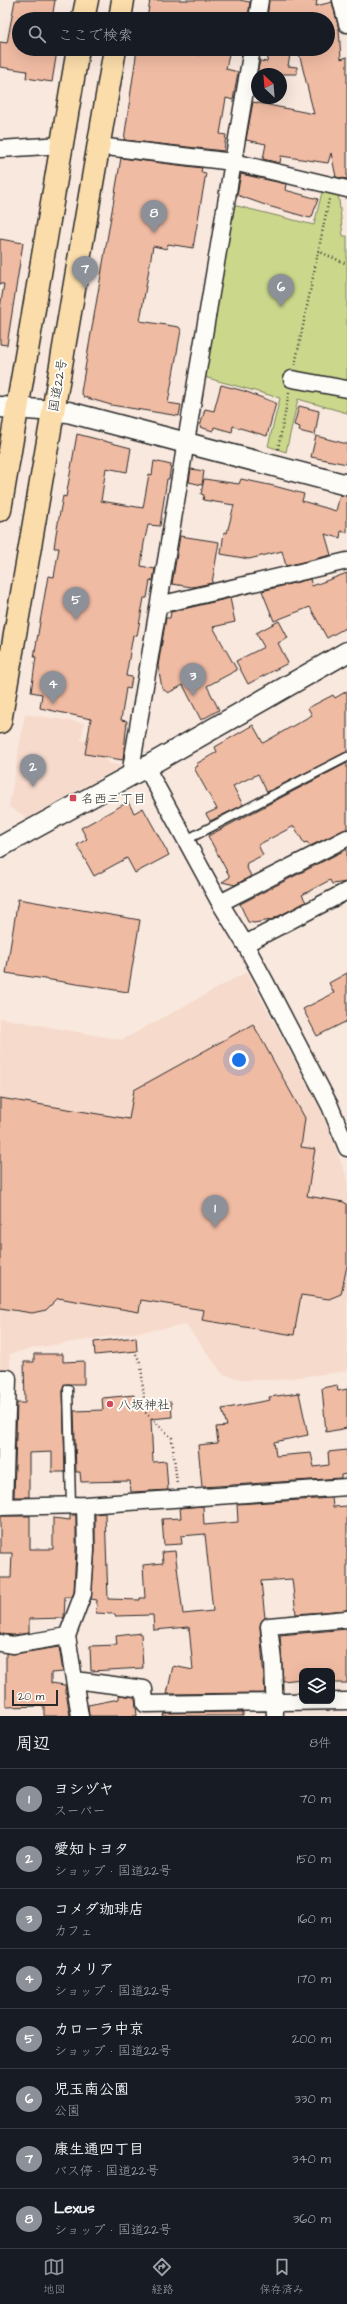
<!DOCTYPE html>
<html lang="ja">
<head>
<meta charset="utf-8">
<style>
	body { margin:0; font-family:"Architects Daughter","Klee One",sans-serif; background:#20242c; color:#f1f3f6 }
	.controls { position:absolute; right:12px; bottom:12px; display:grid; overflow:hidden; border-radius:8px; box-shadow:0 4px 16px #0002 }
	.controls button { width:36px; height:36px; display:grid; place-items:center; padding:0; border:0; border-bottom:1px solid #363941; background:#171b24; color:#f1f3f6; font:20px sans-serif }
	.compass { position:absolute; left:251px; top:68px; width:36px; height:36px; border-radius:50%; background:#171b24; box-shadow:0 4px 16px #0002; rotate:334deg }
	.scale { position:absolute; left:12px; bottom:10px; width:46px; box-sizing:border-box; padding-left:4px; border:2px solid #2b2b2b; border-top:0; font-size:11px; line-height:14px; white-space:nowrap; color:#2b2b2b; -webkit-text-stroke:3px #fdfcf7; paint-order:stroke }
	.you { position:absolute; left:239px; top:1060px; width:14px; height:14px; margin:-10px; border:3px solid #fff; border-radius:50%; background:#1a73e8; box-shadow:0 0 0 6px #1a73e833 }
	.badge { display:grid; place-items:center; width:26px; height:26px; border-radius:50%; background:#8c9099; color:#fff; font-size:13px; font-weight:700 }
	.pin { position:absolute; translate:-50% -33px; filter:drop-shadow(0 1px 2px #0008) }
	.pin::after { content:''; position:absolute; top:21px; width:14px; height:12px; background:inherit; clip-path:polygon(0 0,100% 0,50% 100%) }
	.list { margin:0; padding:0; list-style:none }
	h2 { display:flex; justify-content:space-between; align-items:center; height:52px; margin:0; padding:0 16px; font-size:17px }
	h2 small { font-size:13px; font-weight:400; color:#9ea1a6 }
	.list li { display:grid; grid-template-columns:26px 1fr auto; gap:12px; align-items:center; box-sizing:border-box; height:60px; padding:0 16px; border-top:1px solid #363941 }
	.list b { display:block; font-size:15px; white-space:nowrap }
	.list p { margin:0; font-size:13px; white-space:nowrap; color:#9ea1a6 }
	.list em { font-size:13px; font-style:normal; color:#9ea1a6 }
	.icon { flex:none; width:22px; height:22px; fill:none; stroke:currentColor; stroke-width:2; stroke-linecap:round; stroke-linejoin:round }
	.map { position:relative; flex:none; width:347px; height:1716px; overflow:hidden }
	.search { position:absolute; background:#171b24; box-shadow:0 4px 16px #0002; left:12px; right:12px; top:12px; height:44px; display:flex; align-items:center; gap:10px; box-sizing:border-box; padding:0 14px; border-radius:22px; color:#9ea1a6; font-size:15px }
	.sheet { height:532px; background:#171b24 }
	nav { display:flex; justify-content:space-around; align-items:center; box-sizing:border-box; height:56px; border-top:1px solid #363941; background:#171b24; font-size:11px; color:#9ea1a6 }
	nav a { display:grid; justify-items:center; gap:2px }
	nav .on { color:#8c9099 }
	.map>svg:first-child { display:block }
	.built { fill:#f6dacc }
	.green { fill:#cbd88c; stroke:#7b825c }
	.building { fill:#f0bba3; stroke:#2b2b2b }
	.lines { fill:none; stroke-linecap:round; stroke-linejoin:round }
	.service-casing { stroke:#2b2b2b; stroke-width:11 }
	.minor-casing { stroke:#2b2b2b; stroke-width:19 }
	.tertiary-casing { stroke:#2b2b2b; stroke-width:23 }
	.trunk-casing { stroke:#2b2b2b; stroke-width:25 }
	.path { stroke:#2b2b2b; stroke-width:2.5; stroke-dasharray:1 3; stroke-linecap:butt }
	.service { stroke:#fdfcf7; stroke-width:8 }
	.minor { stroke:#fdfcf7; stroke-width:16 }
	.tertiary { stroke:#fdfcf7; stroke-width:20 }
	.trunk { stroke:#fbddab; stroke-width:22 }
	.poi-dot { fill:#d1495b; stroke:#fdfcf7; stroke-width:1.5 }
	.labels { text-anchor:middle; stroke-width:4; stroke-linejoin:round; paint-order:stroke }
	.street-label { font-size:13px; fill:#2b2b2b; stroke:#fdfcf7 }
	.poi-label { font-size:13px; fill:#2b2b2b; stroke:#fdfcf7; text-anchor:start }
</style>
</head>
<body>
<div class="map">
<svg width="347" height="1716" viewBox="0 0 347 1716">
	<rect width="100%" height="100%" fill="#f9e8de"/>
	<filter id="ink" filterUnits="userSpaceOnUse"><feTurbulence type="fractalNoise" baseFrequency=".025" numOctaves="2"/><feDisplacementMap in="SourceGraphic" scale="8" xChannelSelector="R" yChannelSelector="G"/><feConvolveMatrix kernelMatrix="1 2 1 2 8 2 1 2 1" color-interpolation-filters="sRGB"/></filter>
	<g filter="url(#ink)">
		<path class="built" d="M 25,714 L 84,723 L 81,740 L 110,745 L 107,763 L 122,766 L 28,818 L 9,807 Z
			M 247,972 L 321,1110 L 347,1178 L 347,1371 L 274,1380 L 244,1380 L 223,1374 L 186,1325 L 34,1348 L 10,1354 L 10,1371 L 0,1375 L 0,1018 L 122,1040 Z"/>
		<path class="green" d="M 323,188 L 338,192 L 343,236 L 347,236 L 347,413 L 298,399 L 286,452 L 268,446 L 280,398 L 204,377 L 233,205 L 314,225 Z"/>
		<path class="building" d="M 15,0 L 55,0 L 52,19 L 19,19 L 19,49 L 57,51 L 52,82 L 26,78 L 27,71 L 0,67 L 0,42 L 7,43 Z
			M 150,0 L 239,0 L 250,2 L 248,19 L 202,13 L 201,19 L 147,19 Z
			M 269,0 L 317,0 L 316,6 L 332,2 L 339,29 L 341,59 L 347,57 L 347,179 L 336,177 L 331,153 L 328,163 L 281,156 L 280,163 L 263,159 L 266,144 L 246,140 L 253,102 L 314,114 L 298,49 L 328,49 L 328,19 L 267,19 Z
			M 137,49 L 163,49 L 201,55 L 202,49 L 230,49 L 226,69 L 238,72 L 233,100 L 226,98 L 220,134 L 226,135 L 224,151 L 124,140 Z
			M 269,49 L 291,49 L 288,66 L 297,67 L 297,74 L 257,74 L 260,61 L 267,62 Z
			M 121,158 L 202,168 L 201,172 L 206,173 L 193,248 L 168,244 L 167,249 L 153,246 L 140,321 L 179,327 L 181,330 L 168,403 L 181,405 L 179,416 L 111,405 L 84,397 L 81,392 Z
			M 241,174 L 286,184 L 285,190 L 318,199 L 312,217 L 310,218 L 268,206 L 237,195 Z
			M 0,239 L 23,243 L 7,345 L 0,344 L 0,308 L 4,284 L 0,284 Z
			M 221,385 L 244,391 L 276,403 L 267,436 L 233,426 L 232,432 L 214,427 L 213,431 L 200,427 L 205,409 L 214,411 Z
			M 299,406 L 319,411 L 315,435 L 299,431 L 300,427 L 294,425 Z
			M 77,434 L 131,448 L 127,472 L 106,468 L 101,501 L 143,508 L 149,474 L 152,475 L 154,461 L 171,465 L 169,479 L 167,479 L 160,526 L 148,525 L 144,543 L 141,566 L 155,569 L 153,581 L 150,580 L 147,598 L 144,598 L 137,636 L 133,635 L 126,676 L 132,677 L 130,689 L 126,688 L 121,720 L 127,721 L 123,760 L 85,754 L 91,719 L 40,708 L 42,694 L 31,692 L 36,657 L 34,657 L 48,576 L 54,577 L 59,548 L 54,548 L 56,534 L 63,496 L 66,497 Z
			M 316,436 L 347,444 L 347,464 L 311,457 Z
			M 191,469 L 204,471 L 202,485 L 189,482 Z
			M 204,479 L 239,484 L 241,479 L 274,486 L 304,494 L 302,501 L 336,511 L 340,495 L 347,496 L 347,533 L 341,531 L 340,538 L 325,534 L 331,555 L 286,566 L 282,551 L 249,559 L 221,554 L 224,532 L 227,533 L 234,505 L 203,500 L 204,495 L 201,494 Z
			M 180,536 L 219,542 L 212,583 L 192,587 L 172,584 Z
			M 347,573 L 347,627 L 327,638 L 310,607 L 274,621 L 262,591 L 310,579 L 312,586 Z
			M 230,598 L 235,622 L 213,627 L 237,670 L 207,686 L 219,710 L 201,720 L 183,685 L 168,693 L 162,688 L 158,666 L 166,618 L 170,618 L 171,612 Z
			M 279,621 L 288,638 L 278,643 L 288,663 L 248,684 L 236,661 L 264,647 L 256,633 Z
			M 347,691 L 347,752 L 267,792 L 258,774 L 233,786 L 243,805 L 210,821 L 206,814 L 217,809 L 194,768 L 198,766 L 196,764 L 217,752 L 215,747 L 253,725 L 263,743 L 312,715 L 308,708 L 333,695 L 335,698 Z
			M 347,763 L 347,829 L 310,846 L 307,842 L 304,843 L 294,826 L 258,845 L 263,855 L 247,863 L 246,866 L 251,876 L 235,885 L 222,882 L 230,877 L 208,836 Z
			M 128,802 L 134,813 L 143,808 L 169,855 L 135,873 L 127,858 L 94,876 L 77,845 L 87,839 L 81,828 Z
			M 347,849 L 347,882 L 332,884 L 330,880 L 302,895 L 306,902 L 271,920 L 254,923 L 248,922 L 240,904 Z
			M 18,899 L 140,920 L 128,992 L 6,973 Z
			M 347,973 L 347,1021 L 317,1036 L 303,1009 L 334,993 L 329,983 Z
			M 253,1024 L 305,1118 L 301,1147 L 315,1149 L 307,1196 L 344,1202 L 347,1205 L 347,1266 L 341,1294 L 329,1299 L 301,1295 L 294,1335 L 202,1320 L 204,1310 L 141,1300 L 139,1312 L 58,1298 L 46,1310 L 32,1313 L 0,1308 L 0,1098 L 129,1119 L 134,1090 Z
			M 136,1337 L 137,1351 L 95,1355 L 94,1342 Z
			M 34,1354 L 63,1354 L 63,1362 L 84,1361 L 84,1384 L 64,1384 L 63,1389 L 65,1472 L 52,1472 L 52,1452 L 29,1453 L 29,1497 L 14,1497 L 17,1403 L 25,1403 L 24,1362 L 34,1362 Z
			M 337,1385 L 338,1391 L 347,1389 L 347,1428 L 326,1432 L 322,1388 Z
			M 299,1393 L 308,1435 L 274,1442 L 276,1456 L 311,1453 L 314,1467 L 329,1465 L 328,1452 L 347,1450 L 347,1474 L 341,1475 L 341,1478 L 202,1487 L 198,1445 L 218,1443 L 216,1427 L 227,1426 L 222,1409 L 270,1400 L 269,1397 Z
			M 134,1395 L 134,1406 L 171,1402 L 172,1417 L 151,1419 L 153,1462 L 166,1461 L 168,1490 L 131,1492 L 130,1481 L 81,1482 L 80,1472 L 76,1472 L 74,1411 L 103,1410 L 102,1398 Z
			M 332,1498 L 333,1507 L 347,1506 L 347,1610 L 296,1614 L 292,1579 L 261,1581 L 265,1618 L 261,1622 L 260,1627 L 265,1693 L 167,1694 L 173,1666 L 193,1670 L 189,1627 L 154,1630 L 153,1615 L 115,1616 L 115,1614 L 96,1613 L 97,1600 L 91,1599 L 95,1551 L 95,1514 L 105,1513 L 108,1599 L 140,1600 L 140,1598 L 145,1598 L 143,1565 L 163,1563 L 162,1552 L 175,1551 L 183,1614 L 213,1611 L 205,1534 L 181,1536 L 182,1544 L 164,1545 L 162,1519 L 181,1518 L 180,1508 L 203,1506 L 204,1525 L 238,1522 L 237,1504 Z
			M 70,1515 L 76,1515 L 76,1550 L 74,1592 L 72,1597 L 65,1597 L 64,1618 L 29,1619 L 29,1633 L 13,1635 L 0,1634 L 0,1578 L 11,1578 L 12,1553 L 0,1553 L 0,1516 L 30,1516 L 30,1549 L 53,1549 L 53,1518 L 70,1520 Z
			M 347,1629 L 347,1683 L 332,1683 L 332,1671 L 302,1671 L 302,1679 L 283,1681 L 280,1635 Z
			M 141,1633 L 143,1668 L 91,1671 L 90,1646 L 117,1645 L 116,1636 Z
			M 59,1647 L 63,1672 L 51,1673 L 51,1683 L 65,1685 L 70,1716 L 44,1716 L 44,1706 L 6,1707 L 6,1653 L 15,1654 Z
			M 119,1695 L 135,1697 L 137,1716 L 89,1716 L 88,1705 L 119,1699 Z
			M 243,1712 L 243,1716 L 163,1716 L 164,1713 Z"/>
		<g class="lines">
			<defs>
				<path id="service" d="M 186,840 L 347,757
					M 68,1389 L 71,1505"/>
				<path id="minor" d="M 341,0 L 347,24
					M 257,19 L 260,0
					M 98,146 L 233,162 L 347,189
					M 0,149 L 62,145
					M 292,379 L 347,389
					M 159,605 L 347,561
					M 146,767 L 220,903 L 245,944 L 266,983 L 330,1106 L 347,1148
					M 130,775 L 252,49
					M 220,903 L 347,838
					M 245,944 L 347,891
					M 0,1378 L 8,1378 L 4,1507
					M 0,1507 L 85,1505 L 347,1487
					M 0,1643 L 13,1645 L 67,1636
					M 75,1680 L 144,1689 L 145,1704 L 347,1701
					M 80,1716 L 67,1636 L 83,1594 L 86,1550 L 85,1505
					M 275,1716 L 273,1661 L 269,1626 L 347,1619"/>
				<path id="tertiary" d="M 0,407 L 68,412 L 347,485
					M 0,847 L 146,767 L 347,652"/>
				<path id="trunk" d="M 83,19 L 87,0
					M 120,19 L 123,0
					M 0,510 L 78,49
					M 0,722 L 115,49"/>
			</defs>
			<use href="#service" class="service-casing"/>
			<use href="#minor" class="minor-casing"/>
			<use href="#tertiary" class="tertiary-casing"/>
			<use href="#trunk" class="trunk-casing"/>
			<path class="path" d="M 318,251 L 347,264
				M 295,365 L 329,199
				M 278,449 L 289,393
				M 136,1354 L 141,1364 L 145,1412 L 172,1438 L 177,1484"/>
			<use href="#service" class="service"/>
			<use href="#minor" class="minor"/>
			<use href="#tertiary" class="tertiary"/>
			<use href="#trunk" class="trunk"/>
		</g>
	</g>
	<g class="poi-dot">
		<rect x="69" y="794" width="8" height="8" rx="2"/>
		<circle cx="110" cy="1404" r="4"/>
	</g>
	<g class="labels">
		<g class="street-label">
			<text transform="translate(57 385) rotate(-80)" y="5">国道22号</text>
		</g>
		<g class="poi-label">
			<text x="81" y="803">名西二丁目</text>
			<text x="118" y="1409">八坂神社</text>
		</g>
	</g>
</svg>
<div class="controls">
<button><svg class="icon" aria-label="layers" viewBox="0 0 24 24"><path d="M12 4l9 5-9 5-9-5zM3 14l9 5 9-5"/></svg></button>
</div>
<svg class="compass" viewBox="-18 -18 36 36"><path d="M0-13l5 13h-10z" fill="#e53935"/><path d="M0 13l5-13h-10z" fill="#9ea1a6"/></svg>
<div class="scale">20 m</div>
<div class="you"></div>
<div class="pin badge" style="left:215px;top:1228px">1</div>
<div class="pin badge" style="left:33px;top:787px">2</div>
<div class="pin badge" style="left:193px;top:696px">3</div>
<div class="pin badge" style="left:53px;top:704px">4</div>
<div class="pin badge" style="left:76px;top:620px">5</div>
<div class="pin badge" style="left:281px;top:307px">6</div>
<div class="pin badge" style="left:85px;top:289px">7</div>
<div class="pin badge" style="left:154px;top:233px">8</div>
<div class="search"><svg class="icon" aria-label="search" viewBox="0 0 24 24"><circle cx="10" cy="10" r="6"/><path d="M15 15l6 6"/></svg>ここで検索</div>
</div>
<section class="sheet">
<h2>周辺<small>8件</small></h2>
<ul class="list">
<li><span class="badge">1</span><div><b>ヨシヅヤ</b><p>スーパー</p></div><em>70 m</em></li>
<li><span class="badge">2</span><div><b>愛知トヨタ</b><p>ショップ · 国道22号</p></div><em>150 m</em></li>
<li><span class="badge">3</span><div><b>コメダ珈琲店</b><p>カフェ</p></div><em>160 m</em></li>
<li><span class="badge">4</span><div><b>カメリア</b><p>ショップ · 国道22号</p></div><em>170 m</em></li>
<li><span class="badge">5</span><div><b>カローラ中京</b><p>ショップ · 国道22号</p></div><em>200 m</em></li>
<li><span class="badge">6</span><div><b>児玉南公園</b><p>公園</p></div><em>330 m</em></li>
<li><span class="badge">7</span><div><b>康生通四丁目</b><p>バス停 · 国道22号</p></div><em>340 m</em></li>
<li><span class="badge">8</span><div><b>Lexus</b><p>ショップ · 国道22号</p></div><em>360 m</em></li>
</ul>
</section>
<nav>
<a class="on"><svg class="icon" aria-label="map" viewBox="0 0 24 24"><path d="M3 6l6-2 6 2 6-2v14l-6 2-6-2-6 2zM9 4v14M15 6v14"/></svg>地図</a>
<a><svg class="icon" aria-label="directions" viewBox="0 0 24 24"><path d="M12 3l9 9-9 9-9-9zM9 14v-3h6M13 9l2 2-2 2"/></svg>経路</a>
<a><svg class="icon" aria-label="saved" viewBox="0 0 24 24"><path d="M7 4h10v16l-5-4-5 4z"/></svg>保存済み</a>
</nav>
</body>
</html>
